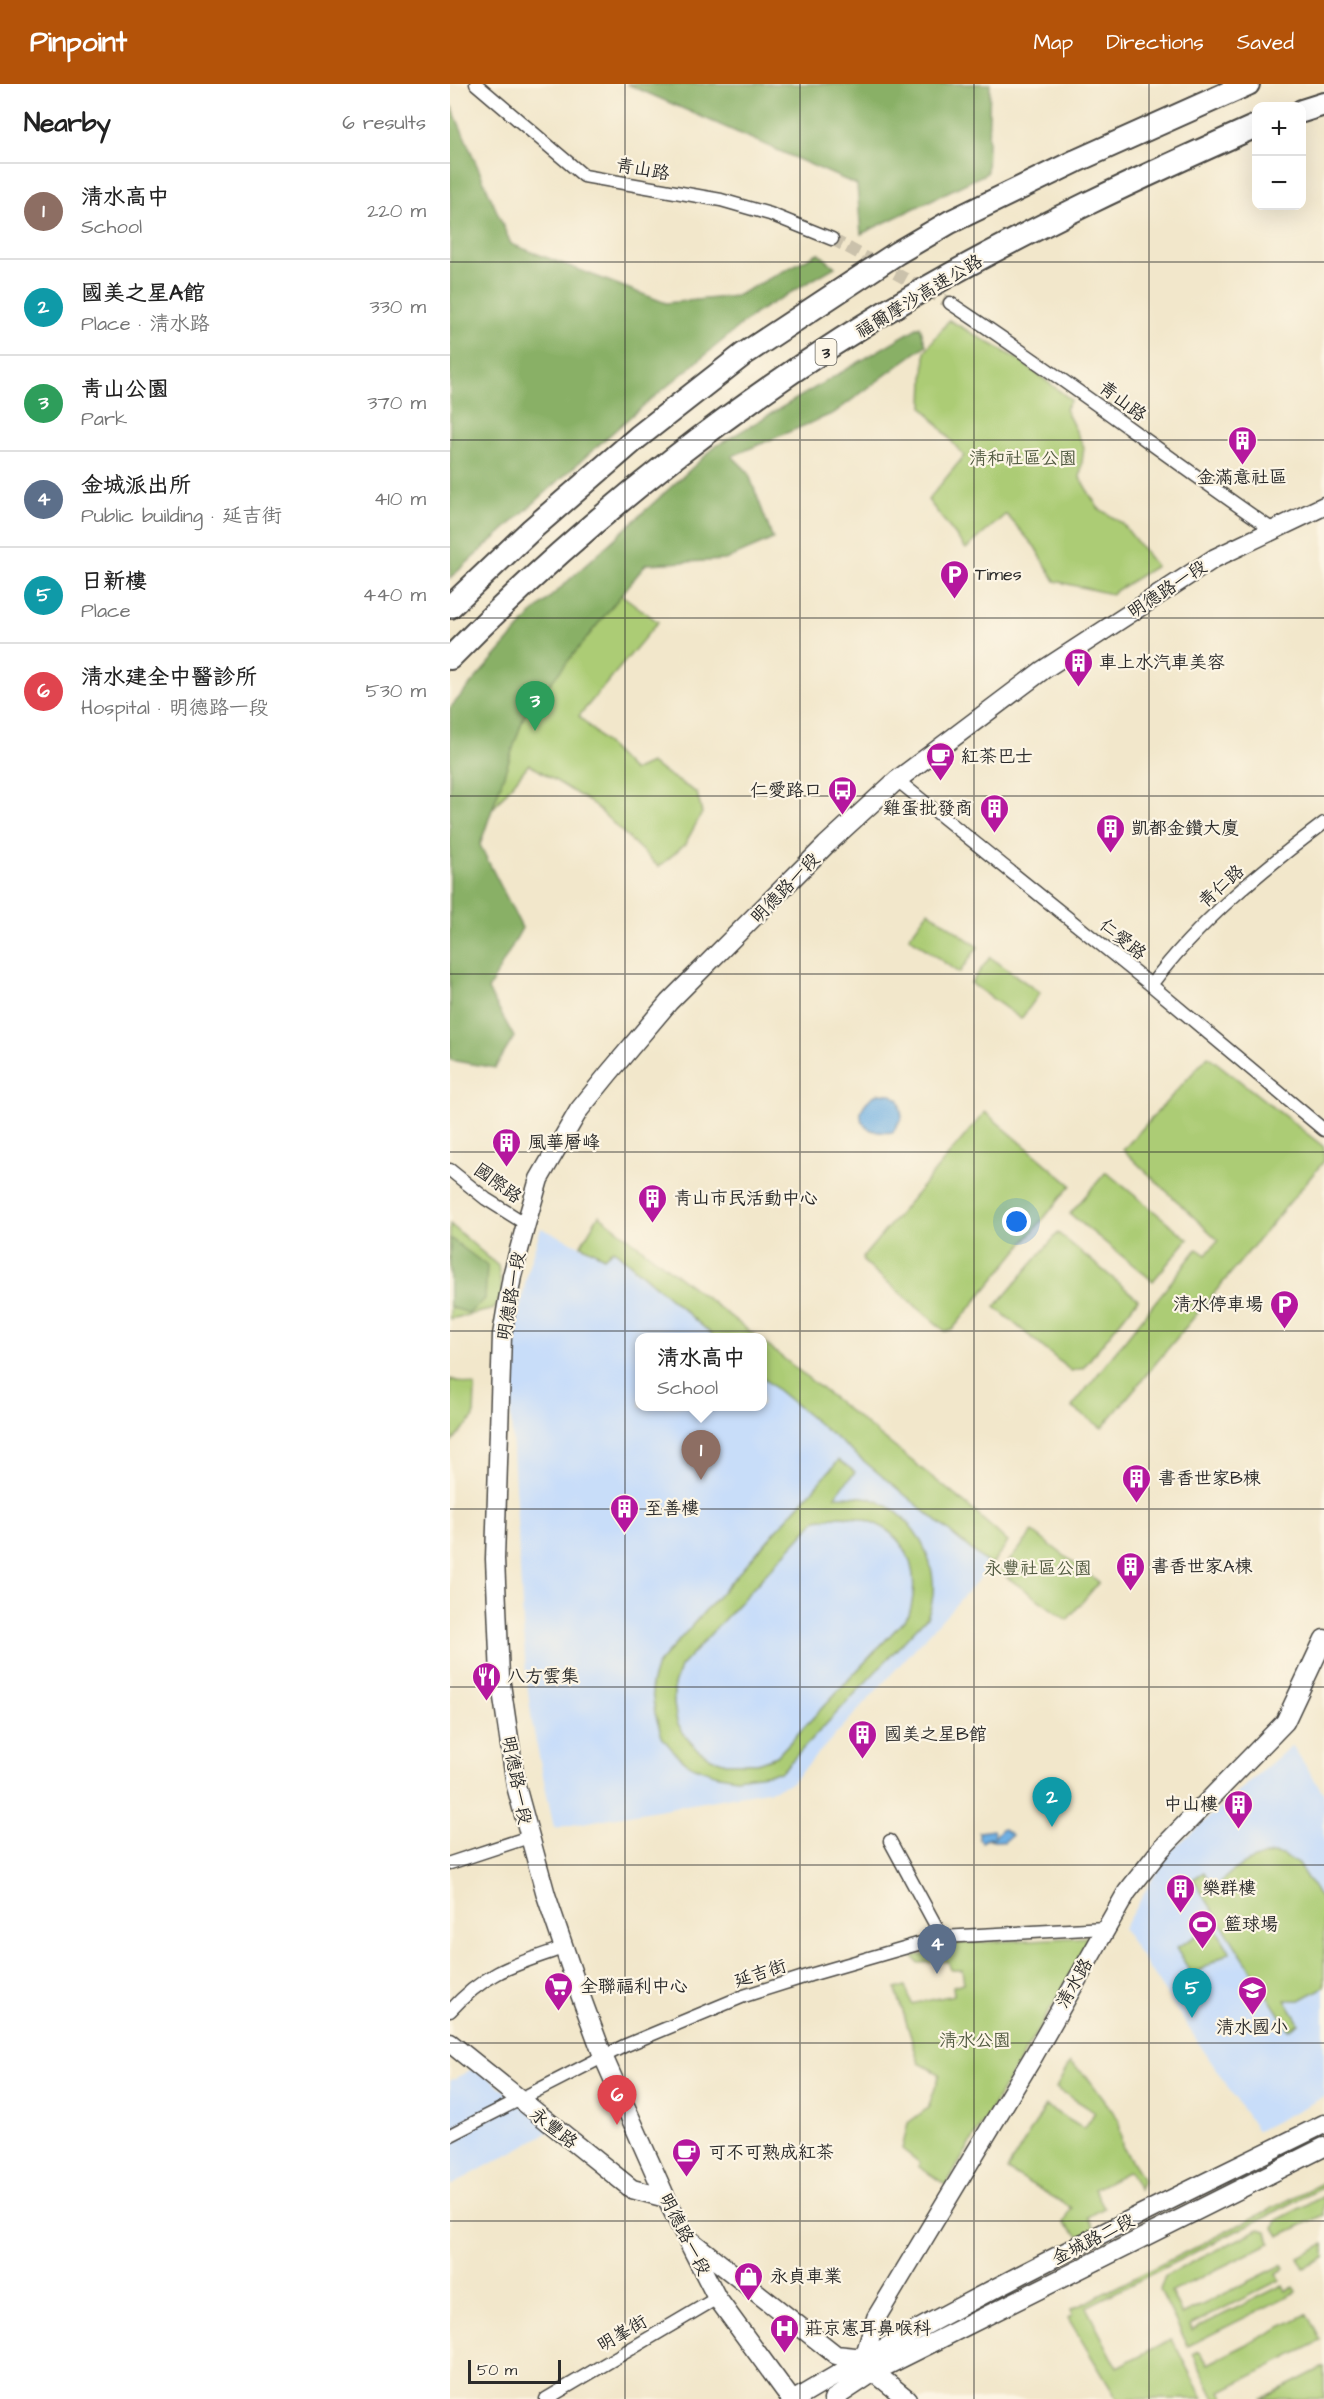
<!DOCTYPE html>
<html lang="en">
<head>
<meta charset="utf-8">
<style>
	body { margin:0; font-family:"Architects Daughter","LXGW WenKai TC",sans-serif; background:#f2f2f2; color:#222 }
	.controls { position:absolute; right:18px; top:18px; display:grid; overflow:hidden; border-radius:12px; box-shadow:0 6px 24px #0002 }
	.controls button { width:54px; height:54px; display:grid; place-items:center; padding:0; border:0; border-bottom:2px solid #e0e0e0; background:#fff; color:#222; font:30px sans-serif }
	.scale { position:absolute; left:18px; bottom:15px; width:93px; box-sizing:border-box; padding-left:6px; border:3px solid #2b2b2b; border-top:0; font-size:16px; line-height:21px; white-space:nowrap; color:#2b2b2b; -webkit-text-stroke:4px #fcf5e5; paint-order:stroke }
	.you { position:absolute; left:567px; top:1138px; width:21px; height:21px; margin:-15px; border:4px solid #fff; border-radius:50%; background:#1a73e8; box-shadow:0 0 0 9px #1a73e833 }
	.badge { display:grid; place-items:center; width:39px; height:39px; border-radius:50%; background:#b45309; color:#fff; font-size:20px; font-weight:700 }
	.pin { position:absolute; translate:-50% -50px; filter:drop-shadow(0 2px 3px #0008) }
	.pin::after { content:''; position:absolute; top:32px; width:21px; height:18px; background:inherit; clip-path:polygon(0 0,100% 0,50% 100%) }
	.popup { position:absolute; left:185px; top:1249px; width:132px; height:78px; box-sizing:border-box; display:grid; place-content:center; border-radius:12px; background:#fff; filter:drop-shadow(0 2px 4px #0005); font-size:20px; white-space:nowrap; color:#767676 }
	.popup b { font-size:22px; color:#222 }
	.popup::after { content:''; position:absolute; left:50%; top:100%; margin-left:-12px; border:12px solid transparent; border-top-color:#fff }
	.list { margin:0; padding:0; list-style:none }
	h2 { display:flex; justify-content:space-between; align-items:center; height:78px; margin:0; padding:0 24px; font-size:26px }
	h2 small { font-size:20px; font-weight:400; color:#767676 }
	.list li { display:grid; grid-template-columns:39px 1fr auto; gap:18px; align-items:center; box-sizing:border-box; height:96px; padding:0 24px; border-top:2px solid #e0e0e0 }
	.list b { display:block; font-size:22px; white-space:nowrap }
	.list p { margin:0; font-size:20px; white-space:nowrap; color:#767676 }
	.list em { font-size:20px; font-style:normal; color:#767676 }
	.map { position:relative; flex:none; width:874px; height:2315px; overflow:hidden }
	header { display:flex; align-items:center; gap:36px; box-sizing:border-box; height:84px; padding:0 30px; background:#b45309; color:#fff }
	header strong { font-size:28px }
	nav { display:flex; gap:33px; margin-inline-start:auto; font-size:21px }
	main { display:flex }
	aside { flex:1; background:#fff }
	.map>svg:first-child { display:block }
	.built { fill:#c8ddf9 }
	.green { fill:#accc74; stroke:#6c7c50; stroke-width:1.5; fill-rule:evenodd }
	.forest { fill:#89b066; stroke:#5a6e48; stroke-width:1.5 }
	.water { fill:#6fb0e3; stroke:#4d6e87; stroke-width:1.5 }
	.lines { fill:none; stroke-linecap:round; stroke-linejoin:round }
	.street-tunnel { stroke:#cac1ab; stroke-width:12; stroke-dasharray:12 6; stroke-linecap:butt }
	.street-casing { stroke:#494743; stroke-width:15 }
	.secondary-casing { stroke:#494743; stroke-width:21 }
	.highway-casing { stroke:#494743; stroke-width:26 }
	.street { stroke:#fff; stroke-width:12 }
	.secondary { stroke:#fff; stroke-width:18 }
	.highway { stroke:#fff; stroke-width:22 }
	.grid { fill:none; stroke:#2b2b2b; stroke-width:1.5; stroke-opacity:0.55 }
	.labels { text-anchor:middle; stroke-width:4.5; stroke-linejoin:round; paint-order:stroke }
	.shield { fill:#fcf5e5; stroke:#6a6863; stroke-width:1.5 }
	.shield-label { font-size:16px; font-weight:bold; fill:#2b2b2b }
	.street-label { font-size:18px; fill:#2b2b2b; stroke:#fcf5e5 }
	.park-label { font-size:18px; fill:#525b41; stroke:#fcf5e5 }
	.poi-label { font-size:18px; fill:#2b2b2b; stroke:#fcf5e5; text-anchor:start }
</style>
</head>
<body>
<header>
<strong>Pinpoint</strong>
<nav><a>Map</a><a>Directions</a><a>Saved</a></nav>
</header>
<main>
<aside>
<h2>Nearby<small>6 results</small></h2>
<ul class="list">
<li><span class="badge" style="background:#8d6e63">1</span><div><b>清水高中</b><p>School</p></div><em>220 m</em></li>
<li><span class="badge" style="background:#0f9aa8">2</span><div><b>國美之星A館</b><p>Place · 清水路</p></div><em>330 m</em></li>
<li><span class="badge" style="background:#2e9e5b">3</span><div><b>青山公園</b><p>Park</p></div><em>370 m</em></li>
<li><span class="badge" style="background:#5c6f8a">4</span><div><b>金城派出所</b><p>Public building · 延吉街</p></div><em>410 m</em></li>
<li><span class="badge" style="background:#0f9aa8">5</span><div><b>日新樓</b><p>Place</p></div><em>440 m</em></li>
<li><span class="badge" style="background:#e0444e">6</span><div><b>清水建全中醫診所</b><p>Hospital · 明德路一段</p></div><em>530 m</em></li>
</ul>
</aside>
<div class="map">
<svg width="874" height="2315" viewBox="0 0 874 2315">
	<rect width="100%" height="100%" fill="#fcf5e5"/>
	<filter id="ink" filterUnits="userSpaceOnUse"><feTurbulence type="fractalNoise" baseFrequency=".0167" numOctaves="2"/><feDisplacementMap in="SourceGraphic" scale="12" xChannelSelector="R" yChannelSelector="G"/><feConvolveMatrix kernelMatrix="1 2 1 2 8 2 1 2 1" color-interpolation-filters="sRGB"/></filter>
	<filter id="wash" filterUnits="userSpaceOnUse"><feTurbulence type="fractalNoise" baseFrequency=".008" numOctaves="4" result="noise"/><feDisplacementMap in="SourceGraphic" scale="24" xChannelSelector="R" yChannelSelector="G"/><feGaussianBlur stdDeviation="1.35" result="paint"/><feColorMatrix in="noise" values="0 0 0 0 0 0 0 0 0 0 0 0 0 0 0 0 0 1.4 0 .05"/><feComposite in="paint" operator="in"/></filter>
	<g filter="url(#wash)">
		<rect width="100%" height="100%" fill="#f2e7cb"/>
		<path class="built" d="M 91,1144 L 154,1173 L 162,1165 L 265,1253 L 190,1254 L 190,1322 L 312,1322 L 313,1294 L 541,1482 L 341,1699 L 322,1706 L 104,1744 L 82,1639 L 76,1591 L 60,1316 L 67,1238 L 79,1181 Z
			M 842,1661 L 874,1710 L 874,2013 L 807,2047 L 673,1845 L 717,1770 Z
			M 26,1983 L 102,2046 L 0,2102 L 0,1997 Z"/>
		<path class="green" d="M 499,236 L 569,276 L 621,316 L 615,325 L 634,363 L 630,394 L 648,424 L 672,439 L 706,482 L 661,510 L 605,497 L 585,463 L 556,430 L 516,465 L 478,416 L 514,372 L 473,323 L 475,267 Z
			M 165,506 L 208,538 L 129,632 L 183,687 L 200,679 L 247,709 L 252,729 L 235,760 L 209,783 L 143,720 L 79,680 L 41,727 L 20,682 Z
			M 478,827 L 528,863 L 509,889 L 459,853 Z
			M 540,873 L 590,909 L 571,935 L 521,899 Z
			M 758,972 L 874,1063 L 874,1077 L 652,1344 L 622,1323 L 747,1165 L 756,1171 L 768,1156 L 673,1066 Z
			M 535,1028 L 621,1101 L 502,1246 L 495,1247 L 414,1178 L 413,1173 Z
			M 656,1088 L 738,1155 L 703,1197 L 620,1130 Z
			M 149,1131 L 307,1253 L 265,1253 L 163,1165 L 154,1173 L 131,1161 Z
			M 0,1140 L 48,1182 L 52,1210 L 44,1225 L 0,1235 Z
			M 608,1149 L 688,1215 L 633,1284 L 621,1287 L 545,1223 Z
			M 313,1258 L 517,1421 L 558,1458 L 541,1482 L 313,1294 Z
			M 0,1295 L 25,1302 L 24,1333 L 2,1358 Z
			M 389,1376 L 405,1388 L 385,1412 C 397,1413 411,1411 422,1415 C 467,1429 497,1490 477,1533 L 331,1688 L 286,1694 L 264,1690 L 240,1681 L 226,1670 L 212,1653 L 205,1629 L 201,1600 L 207,1581 ZM 390,1432 C 447,1434 475,1476 459,1531 L 327,1672 L 307,1679 L 276,1679 L 261,1674 L 247,1665 L 235,1652 L 227,1638 L 224,1620 L 224,1601 L 230,1583 L 366,1436 Z
			M 583,1448 L 649,1498 L 617,1536 L 550,1488 Z
			M 820,1770 L 832,1771 L 847,1779 L 874,1820 L 874,1903 L 850,1916 L 835,1916 L 849,1939 L 839,1946 L 743,1795 L 754,1788 L 766,1808 C 772,1789 802,1774 820,1770 Z
			M 764,1841 L 780,1868 L 742,1891 L 726,1864 Z
			M 640,1853 L 611,1907 L 496,2101 L 468,2082 L 470,2079 L 452,2065 L 458,2039 L 478,2024 L 490,1990 L 469,1979 L 446,1905 L 455,1902 L 462,1920 L 504,1911 L 503,1902 L 514,1899 L 512,1886 L 501,1886 L 498,1877 L 468,1879 L 462,1872 L 485,1869 L 497,1860 Z
			M 620,1978 L 638,1994 L 669,2036 L 672,2062 L 693,2095 L 689,2106 L 679,2087 L 644,2105 L 654,2124 L 638,2133 L 645,2145 L 630,2152 L 614,2139 L 622,2124 L 557,2086 L 596,2022 L 634,2045 L 645,2028 L 606,2004 Z
			M 874,2098 L 874,2103 L 636,2223 L 667,2283 L 722,2255 L 753,2315 L 667,2315 L 618,2234 L 622,2231 L 621,2226 Z
			M 874,2112 L 874,2131 L 829,2152 L 824,2144 L 827,2136 Z
			M 809,2145 L 817,2147 L 820,2159 L 721,2208 L 732,2231 L 832,2181 L 834,2185 L 827,2189 L 830,2196 L 740,2241 L 742,2246 L 833,2201 L 836,2207 L 844,2203 L 846,2208 L 738,2262 L 710,2206 L 715,2192 Z
			M 874,2160 L 874,2174 L 854,2184 L 848,2173 Z
			M 857,2230 L 871,2257 L 771,2307 L 775,2315 L 765,2315 L 743,2270 L 749,2267 L 758,2280 Z
			M 874,2283 L 874,2315 L 811,2315 Z"/>
		<path class="forest" d="M 177,0 L 540,0 L 537,89 L 411,150 L 407,101 Z
			M 0,19 L 61,160 L 216,219 L 286,212 L 368,169 L 385,183 L 307,228 L 180,333 L 0,494 Z
			M 470,242 L 476,261 L 384,329 L 282,372 L 298,388 L 323,455 L 275,476 L 196,480 L 74,632 L 30,761 L 72,844 L 38,906 L 64,953 L 45,984 L 0,976 L 0,624 L 83,529 L 266,362 Z
			M 0,1154 L 37,1182 L 35,1215 L 19,1229 L 0,1223 Z"/>
		<path class="water" d="M 429,1009 L 440,1010 L 449,1016 L 452,1033 L 443,1048 C 408,1053 399,1024 429,1009 Z
			M 553,1744 L 562,1751 L 554,1758 L 539,1755 L 543,1754 L 540,1753 L 532,1758 L 529,1755 L 529,1748 L 543,1746 L 545,1752 Z"/>
	</g>
	<g filter="url(#ink)">
		<g class="lines">
			<path class="street-tunnel" d="M 382,155 L 500,219"/>
			<defs>
				<path id="street" d="M 26,0 L 134,92 L 271,116 L 320,130 L 382,155
					M 500,219 C 610,291 714,371 823,446
					M 447,696 L 701,901 L 874,1046
					M 701,901 C 748,838 812,786 874,739
					M 0,1086 L 36,1115 L 76,1140
					M 440,1757 L 492,1853
					M 0,1779 L 79,1753
					M 0,1927 C 35,1888 66,1880 113,1864
					M 0,2051 L 174,1962 L 294,1912 L 360,1891 L 492,1853 L 655,1844
					M 96,2315 L 267,2214"/>
				<path id="secondary" d="M 0,1959 L 182,2105 L 216,2114
					M 240,2156 L 386,2271 L 414,2274
					M 414,2274 L 426,2234 L 583,1973 L 677,1808 L 711,1765 L 835,1638 L 874,1555
					M 419,2280 L 424,2288 L 457,2315
					M 341,2315 L 267,2214 L 216,2114 L 153,1972 L 127,1902 L 96,1811 L 66,1702 L 50,1593 L 45,1475 L 52,1251 L 62,1192 L 76,1140 L 89,1095 L 129,1026 L 159,989 L 219,918 L 376,761 L 447,696 L 593,586 L 765,474 L 874,422
					M 346,2315 C 516,2213 696,2128 874,2040
					M 383,2315 L 424,2288 L 874,2063"/>
				<path id="highway" d="M 852,27 L 874,20
					M 0,523 L 82,445 L 188,353 L 294,270 L 447,169 L 500,138 L 626,77 L 798,0
					M 0,574 C 138,433 302,304 473,206 C 581,144 693,92 806,42"/>
			</defs>
			<use href="#street" class="street-casing"/>
			<use href="#secondary" class="secondary-casing"/>
			<use href="#highway" class="highway-casing"/>
			<use href="#street" class="street"/>
			<use href="#secondary" class="secondary"/>
			<use href="#highway" class="highway"/>
		</g>
	</g>
	<path class="grid" d="M 175,0 L 175,2315M 350,0 L 350,2315M 524,0 L 524,2315M 699,0 L 699,2315M 0,178 L 874,178M 0,356 L 874,356M 0,534 L 874,534M 0,712 L 874,712M 0,890 L 874,890M 0,1068 L 874,1068M 0,1247 L 874,1247M 0,1425 L 874,1425M 0,1603 L 874,1603M 0,1781 L 874,1781M 0,1959 L 874,1959M 0,2137 L 874,2137"/>
	<defs>
		<symbol id="building-pin" viewBox="-11 -11 22 30"><path d="M0 17L-7.5 6A9.5 9.5 0 1 1 7.5 6Z" fill="#b5179e" stroke="#fcf5e5"/><path d="M-4-6H4V6H1V3H-1V6H-4ZM-2.5-4.3h1.7v1.8h-1.7ZM.8-4.3h1.7v1.8H.8ZM-2.5-1h1.7V.8h-1.7ZM.8-1h1.7V.8H.8Z" fill="#fff"/></symbol>
		<symbol id="parking-pin" viewBox="-11 -11 22 30"><path d="M0 17L-7.5 6A9.5 9.5 0 1 1 7.5 6Z" fill="#b5179e" stroke="#fcf5e5"/><path d="M-3.5-5.5H1a3.5 3.5 0 0 1 0 7H-1V5.5H-3.5ZM-1-3.4V-.6H.8a1.4 1.4 0 0 0 0-2.8Z" fill="#fff"/></symbol>
		<symbol id="cafe-pin" viewBox="-11 -11 22 30"><path d="M0 17L-7.5 6A9.5 9.5 0 1 1 7.5 6Z" fill="#b5179e" stroke="#fcf5e5"/><path d="M-5.5-4.5H6V0H3Q3 3.5 0 3.5H-2.5Q-5.5 3.5-5.5 0ZM3-3.2v2h1.7v-2ZM-6 4.5H4V6H-6Z" fill="#fff"/></symbol>
		<symbol id="bus-pin" viewBox="-11 -11 22 30"><path d="M0 17L-7.5 6A9.5 9.5 0 1 1 7.5 6Z" fill="#b5179e" stroke="#fcf5e5"/><path d="M-5-6H5V4H4V6H2V4H-2V6H-4V4H-5ZM-3.5-4V0h7V-4ZM-3.5 1.2v1.5H-2V1.2ZM2 1.2v1.5H3.5V1.2Z" fill="#fff"/></symbol>
		<symbol id="restaurant-pin" viewBox="-11 -11 22 30"><path d="M0 17L-7.5 6A9.5 9.5 0 1 1 7.5 6Z" fill="#b5179e" stroke="#fcf5e5"/><path d="M-5-6h1v4h1v-4h1v4h1v-4h1v5L-1.5 .5V6h-2V.5L-5-1ZM5-6V6H3V1.5H1.5Q1.5-4 5-6Z" fill="#fff"/></symbol>
		<symbol id="stadium-pin" viewBox="-11 -11 22 30"><path d="M0 17L-7.5 6A9.5 9.5 0 1 1 7.5 6Z" fill="#b5179e" stroke="#fcf5e5"/><path d="M0-5a6.5 5 0 1 0 0 10a6.5 5 0 1 0 0-10ZM-3.5-1.8h7v3.6h-7Z" fill="#fff"/></symbol>
		<symbol id="supermarket-pin" viewBox="-11 -11 22 30"><path d="M0 17L-7.5 6A9.5 9.5 0 1 1 7.5 6Z" fill="#b5179e" stroke="#fcf5e5"/><path d="M-6-5.5h2.5l.6 2H6L4.5 2H-2.5L-4.4-4H-6ZM-1.5 3.2a1.3 1.3 0 1 0 .1 0ZM3 3.2a1.3 1.3 0 1 0 .1 0Z" fill="#fff"/></symbol>
		<symbol id="school-pin" viewBox="-11 -11 22 30"><path d="M0 17L-7.5 6A9.5 9.5 0 1 1 7.5 6Z" fill="#b5179e" stroke="#fcf5e5"/><path d="M0-5L7-2L0 1L-7-2ZM-4 1L0 2.5L4 1V4Q0 6-4 4Z" fill="#fff"/></symbol>
		<symbol id="shop-pin" viewBox="-11 -11 22 30"><path d="M0 17L-7.5 6A9.5 9.5 0 1 1 7.5 6Z" fill="#b5179e" stroke="#fcf5e5"/><path d="M-5-2.5h2.3a2.7 3.5 0 0 1 5.4 0H5L5.5 6h-11ZM-1.5-2.5h3a1.5 2.3 0 0 0-3 0Z" fill="#fff"/></symbol>
		<symbol id="hospital-pin" viewBox="-11 -11 22 30"><path d="M0 17L-7.5 6A9.5 9.5 0 1 1 7.5 6Z" fill="#b5179e" stroke="#fcf5e5"/><path d="M-5-5h3v3.5h4V-5h3V5h-3V1.5h-4V5h-3Z" fill="#fff"/></symbol>
	</defs>
	<g fill-rule="evenodd">
		<use href="#building-pin" x="776" y="340" width="33" height="45"/>
		<use href="#parking-pin" x="488" y="474" width="33" height="45"/>
		<use href="#building-pin" x="612" y="562" width="33" height="45"/>
		<use href="#cafe-pin" x="474" y="656" width="33" height="45"/>
		<use href="#bus-pin" x="376" y="690" width="33" height="45"/>
		<use href="#building-pin" x="528" y="708" width="33" height="45"/>
		<use href="#building-pin" x="644" y="728" width="33" height="45"/>
		<use href="#building-pin" x="40" y="1042" width="33" height="45"/>
		<use href="#building-pin" x="186" y="1098" width="33" height="45"/>
		<use href="#parking-pin" x="818" y="1204" width="33" height="45"/>
		<use href="#building-pin" x="670" y="1378" width="33" height="45"/>
		<use href="#building-pin" x="158" y="1408" width="33" height="45"/>
		<use href="#building-pin" x="664" y="1466" width="33" height="45"/>
		<use href="#restaurant-pin" x="20" y="1576" width="33" height="45"/>
		<use href="#building-pin" x="396" y="1634" width="33" height="45"/>
		<use href="#building-pin" x="772" y="1704" width="33" height="45"/>
		<use href="#building-pin" x="714" y="1788" width="33" height="45"/>
		<use href="#stadium-pin" x="736" y="1824" width="33" height="45"/>
		<use href="#supermarket-pin" x="92" y="1886" width="33" height="45"/>
		<use href="#school-pin" x="786" y="1890" width="33" height="45"/>
		<use href="#cafe-pin" x="220" y="2052" width="33" height="45"/>
		<use href="#shop-pin" x="282" y="2176" width="33" height="45"/>
		<use href="#hospital-pin" x="318" y="2228" width="33" height="45"/>
	</g>
	<g class="labels">
		<rect class="shield" x="365.5" y="255" width="21" height="26" rx="4.5"/>
		<g class="shield-label">
			<text x="376" y="274">3</text>
		</g>
		<g class="street-label">
			<text transform="translate(193 85) rotate(10)" y="6">青山路</text>
			<text transform="translate(469 212) rotate(-31)" y="6">福爾摩沙高速公路</text>
			<text transform="translate(673 317) rotate(37)" y="6">青山路</text>
			<text transform="translate(717 505) rotate(-33)" y="6">明德路一段</text>
			<text transform="translate(771 802) rotate(-42)" y="6">青仁路</text>
			<text transform="translate(335 804) rotate(-46)" y="6">明德路一段</text>
			<text transform="translate(673 855) rotate(39)" y="6">仁愛路</text>
			<text transform="translate(48 1099) rotate(36)" y="6">國際路</text>
			<text transform="translate(61 1212) rotate(-80)" y="6">明德路一段</text>
			<text transform="translate(67 1696) rotate(79)" y="6">明德路一段</text>
			<text transform="translate(310 1889) rotate(-18)" y="6">延吉街</text>
			<text transform="translate(624 1899) rotate(-60)" y="6">清水路</text>
			<text transform="translate(104 2044) rotate(38)" y="6">永豐路</text>
			<text transform="translate(235 2150) rotate(63)" y="6">明德路一段</text>
			<text transform="translate(643 2155) rotate(-27)" y="6">金城路二段</text>
			<text transform="translate(172 2249) rotate(-30)" y="6">明峯街</text>
		</g>
		<g class="park-label">
			<text x="573" y="380">清和社區公園</text>
			<text x="588" y="1490">永豐社區公園</text>
			<text x="525" y="1962">清水公園</text>
		</g>
		<g class="poi-label">
			<text x="792" y="399" text-anchor="middle">金滿意社區</text>
			<text x="525" y="496">Times</text>
			<text x="649" y="584">車上水汽車美容</text>
			<text x="511" y="678">紅茶巴士</text>
			<text x="372" y="712" text-anchor="end">仁愛路口</text>
			<text x="523" y="730" text-anchor="end">雞蛋批發商</text>
			<text x="681" y="750">凱都金鑽大廈</text>
			<text x="78" y="1064">風華層峰</text>
			<text x="224" y="1120">青山市民活動中心</text>
			<text x="813" y="1226" text-anchor="end">清水停車場</text>
			<text x="708" y="1400">書香世家B棟</text>
			<text x="195" y="1430">至善樓</text>
			<text x="701" y="1488">書香世家A棟</text>
			<text x="57" y="1598">八方雲集</text>
			<text x="434" y="1656">國美之星B館</text>
			<text x="768" y="1726" text-anchor="end">中山樓</text>
			<text x="752" y="1810">樂群樓</text>
			<text x="774" y="1846">籃球場</text>
			<text x="130" y="1908">全聯福利中心</text>
			<text x="802" y="1949" text-anchor="middle">清水國小</text>
			<text x="258" y="2074">可不可熟成紅茶</text>
			<text x="320" y="2198">永貞車業</text>
			<text x="355" y="2250">莊京憲耳鼻喉科</text>
		</g>
	</g>
</svg>
<div class="controls">
<button>+</button>
<button>−</button>
</div>
<div class="scale">50 m</div>
<div class="you"></div>
<div class="pin badge" style="left:251px;top:1396px;background:#8d6e63">1</div>
<div class="popup"><b>清水高中</b>School</div>
<div class="pin badge" style="left:602px;top:1743px;background:#0f9aa8">2</div>
<div class="pin badge" style="left:85px;top:647px;background:#2e9e5b">3</div>
<div class="pin badge" style="left:487px;top:1890px;background:#5c6f8a">4</div>
<div class="pin badge" style="left:742px;top:1934px;background:#0f9aa8">5</div>
<div class="pin badge" style="left:167px;top:2041px;background:#e0444e">6</div>
</div>
</main>
</body>
</html>
